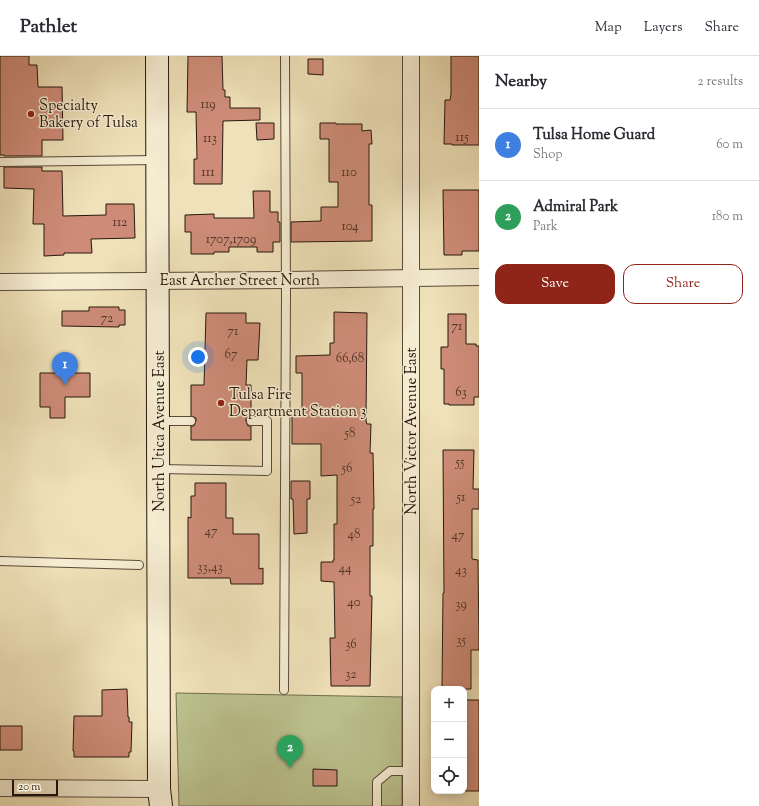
<!DOCTYPE html>
<html lang="en">
<head>
<meta charset="utf-8">
<style>
	body { margin:0; font-family:"Sorts Mill Goudy",serif; background:#f2f2f3; color:#2b2b33 }
	.controls { position:absolute; right:12px; bottom:12px; display:grid; overflow:hidden; border-radius:8px; box-shadow:0 2px 10px #0003 }
	.controls button { width:36px; height:36px; display:grid; place-items:center; padding:0; border:0; border-bottom:1px solid #e1e1e2; background:#fff; color:#2b2b33; font:20px sans-serif }
	.scale { position:absolute; left:12px; bottom:10px; width:46px; box-sizing:border-box; padding-left:4px; border:2px solid #27180d; border-top:0; font-size:11px; line-height:14px; white-space:nowrap; color:#27180d; -webkit-text-stroke:3px #f5ecd2; paint-order:stroke }
	.you { position:absolute; left:198px; top:301px; width:14px; height:14px; margin:-10px; border:3px solid #fff; border-radius:50%; background:#1a73e8; box-shadow:0 0 0 6px #1a73e833 }
	.badge { display:grid; place-items:center; width:26px; height:26px; border-radius:50%; background:#8f2418; color:#fff; font-size:13px; font-weight:700 }
	.pin { position:absolute; translate:-50% -33px; filter:drop-shadow(0 1px 2px #0008) }
	.pin::after { content:''; position:absolute; top:21px; width:14px; height:12px; background:inherit; clip-path:polygon(0 0,100% 0,50% 100%) }
	.list { margin:0; padding:0; list-style:none }
	h2 { display:flex; justify-content:space-between; align-items:center; height:52px; margin:0; padding:0 16px; font-size:17px }
	h2 small { font-size:13px; font-weight:400; color:#7c7c81 }
	.list li { display:grid; grid-template-columns:26px 1fr auto; gap:12px; align-items:center; box-sizing:border-box; height:72px; padding:0 16px; border-top:1px solid #e1e1e2 }
	.list b { display:block; font-size:15px; white-space:nowrap }
	.list p { margin:0; font-size:13px; white-space:nowrap; color:#7c7c81 }
	.list em { font-size:13px; font-style:normal; color:#7c7c81 }
	.actions { display:flex; gap:8px; padding:12px 16px }
	.actions a { flex:1; padding:9px 0; border:1px solid #8f2418; border-radius:12px; text-align:center; font-size:14px; color:#8f2418 }
	.actions .main { background:#8f2418; color:#fff }
	.icon { flex:none; width:22px; height:22px; fill:none; stroke:currentColor; stroke-width:2; stroke-linecap:round; stroke-linejoin:round }
	.map { position:relative; flex:none; width:479px; height:750px; overflow:hidden }
	header { display:flex; align-items:center; gap:24px; box-sizing:border-box; height:56px; padding:0 20px; background:#fff; border-bottom:1px solid #e1e1e2 }
	header strong { font-size:19px }
	nav { display:flex; gap:22px; margin-inline-start:auto; font-size:14px }
	main { display:flex }
	aside { flex:1; background:#fff }
	.map>svg:first-child { display:block }
	.green { fill:#bbc28e; stroke:#716d4e }
	.building { fill:#ce8c78; stroke:#27180d }
	.lines { fill:none; stroke-linecap:round; stroke-linejoin:round }
	.lane-casing { stroke:#594a38; stroke-width:10 }
	.street-casing { stroke:#594a38; stroke-width:18 }
	.secondary-casing { stroke:#27180d; stroke-width:24 }
	.lane { stroke:#f5ecd2; stroke-width:8 }
	.street { stroke:#f5ecd2; stroke-width:16 }
	.secondary { stroke:#f5ecd2; stroke-width:22 }
	.poi-dot { fill:#8f2418; stroke:#f5ecd2; stroke-width:1.5 }
	.labels { text-anchor:middle; stroke-width:3; stroke-linejoin:round; paint-order:stroke }
	.number-label { font-size:13px; fill:#513528 }
	.poi-label { font-size:15px; fill:#27180d; stroke:#f5ecd2; text-anchor:start }
	.street-label { font-size:15px; fill:#27180d; stroke:#f5ecd2 }
</style>
</head>
<body>
<header>
<strong>Pathlet</strong>
<nav><a>Map</a><a>Layers</a><a>Share</a></nav>
</header>
<main>
<div class="map">
<svg width="479" height="750" viewBox="0 0 479 750">
	<rect width="100%" height="100%" fill="#efe1b9"/>
	<filter id="stains"><feTurbulence type="fractalNoise" baseFrequency=".005" numOctaves="4"/><feColorMatrix values="0 0 0 0 .2 0 0 0 0 .09 0 0 0 0 .02 0 0 0 .5 -.17"/></filter>
	<radialGradient id="worn" r=".72"><stop offset=".6" stop-color="#630" stop-opacity="0"/><stop offset="1" stop-color="#630" stop-opacity=".3"/></radialGradient>
	<path class="green" d="M 176,637 L 402,641 L 402,750 L 179,750 Z"/>
	<path class="building" d="M 0,0 L 29,0 L 29,9 L 37,9 L 38,31 L 62,31 L 63,84 L 42,84 L 42,100 L 4,100 L 4,99 L 0,99 Z
		M 188,0 L 222,0 L 223,34 L 225,34 L 225,41 L 230,41 L 230,52 L 260,52 L 260,64 L 223,65 L 222,128 L 194,128 L 194,103 L 197,103 L 196,56 L 187,56 Z
		M 451,0 L 479,0 L 479,89 L 452,89 L 452,88 L 444,88 L 445,44 L 450,44 L 451,38 Z
		M 308,3 L 323,3 L 323,19 L 308,18 Z
		M 256,67 L 274,67 L 274,83 L 257,84 Z
		M 320,67 L 336,67 L 336,68 L 362,68 L 362,75 L 371,74 L 372,88 L 369,88 L 369,149 L 372,149 L 372,185 L 291,186 L 291,166 L 321,165 L 321,151 L 338,151 L 338,126 L 329,126 L 329,83 L 320,83 Z
		M 4,111 L 42,111 L 42,115 L 62,115 L 63,160 L 106,159 L 106,148 L 134,148 L 135,182 L 91,183 L 92,197 L 64,197 L 64,199 L 44,200 L 44,168 L 33,168 L 34,133 L 4,132 Z
		M 443,134 L 479,134 L 479,195 L 462,195 L 462,199 L 444,199 Z
		M 253,135 L 270,135 L 270,156 L 278,156 L 278,166 L 280,166 L 280,186 L 273,186 L 273,196 L 257,196 L 257,191 L 229,191 L 229,196 L 214,196 L 214,198 L 191,198 L 191,176 L 185,176 L 185,159 L 214,158 L 214,162 L 254,162 Z
		M 89,251 L 119,251 L 119,254 L 125,254 L 125,269 L 119,269 L 119,271 L 62,270 L 62,255 L 89,255 Z
		M 334,256 L 367,257 L 366,365 L 367,368 L 371,368 L 370,397 L 373,397 L 374,453 L 373,453 L 373,490 L 370,490 L 370,540 L 372,540 L 370,630 L 331,630 L 330,582 L 335,582 L 334,526 L 321,525 L 321,506 L 333,506 L 333,504 L 334,504 L 334,468 L 337,468 L 337,419 L 321,420 L 321,388 L 292,388 L 292,355 L 302,355 L 302,317 L 296,317 L 296,300 L 330,299 L 330,287 L 334,287 Z
		M 206,257 L 246,257 L 246,267 L 260,267 L 258,304 L 247,304 L 246,329 L 251,329 L 251,360 L 246,362 L 246,365 L 248,370 L 251,370 L 251,384 L 191,384 L 191,370 L 194,370 L 196,365 L 196,362 L 191,360 L 191,329 L 204,329 Z
		M 448,258 L 466,258 L 466,288 L 476,288 L 476,290 L 479,290 L 479,341 L 474,341 L 474,349 L 449,349 L 449,348 L 444,348 L 444,313 L 441,313 L 441,291 L 448,291 Z
		M 40,317 L 90,317 L 90,341 L 65,341 L 65,362 L 50,362 L 50,351 L 40,351 Z
		M 443,394 L 474,394 L 473,433 L 479,433 L 479,453 L 472,453 L 472,503 L 478,504 L 479,594 L 471,594 L 471,633 L 447,633 L 447,631 L 442,631 L 443,537 L 444,537 Z
		M 291,425 L 310,425 L 310,443 L 307,443 L 307,477 L 294,478 L 293,443 L 291,443 Z
		M 195,427 L 226,427 L 226,462 L 233,462 L 233,478 L 259,478 L 259,513 L 263,512 L 263,528 L 231,528 L 230,522 L 188,522 L 188,461 L 191,462 L 191,440 L 195,440 Z
		M 127,633 L 128,661 L 129,661 L 129,666 L 132,666 L 131,696 L 129,696 L 129,701 L 74,701 L 74,695 L 73,695 L 74,660 L 102,660 L 102,634 Z
		M 464,644 L 479,644 L 479,735 L 464,735 Z
		M 0,670 L 22,670 L 22,694 L 0,694 Z
		M 313,713 L 337,714 L 337,730 L 313,730 Z"/>
	<g class="lines">
		<defs>
			<path id="lane" d="M 0,106 L 157,104
				M 159,365 L 191,365
				M 160,413 L 267,415 L 267,365 L 251,365
				M 0,505 L 139,509
				M 284,634 L 286,237 L 285,0
				M 377,750 L 377,726 L 390,715 L 411,715"/>
			<path id="street" d="M 0,226 L 286,224 L 479,221
				M 0,732 L 159,733
				M 411,750 L 411,0"/>
			<path id="secondary" d="M 157,0 L 159,733 L 161,750"/>
		</defs>
		<use href="#lane" class="lane-casing"/>
		<use href="#street" class="street-casing"/>
		<use href="#secondary" class="secondary-casing"/>
		<use href="#lane" class="lane"/>
		<use href="#street" class="street"/>
		<use href="#secondary" class="secondary"/>
	</g>
	<g class="poi-dot">
		<circle cx="31" cy="58" r="4"/>
		<circle cx="221" cy="347" r="4"/>
	</g>
	<g class="labels">
		<g class="number-label">
			<text x="208" y="52">119</text>
			<text x="462" y="85">115</text>
			<text x="210" y="86">113</text>
			<text x="208" y="120">111</text>
			<text x="349" y="120">110</text>
			<text x="120" y="170">112</text>
			<text x="350" y="174">104</text>
			<text x="231" y="187">1707,1709</text>
			<text x="107" y="266">72</text>
			<text x="457" y="274">71</text>
			<text x="233" y="279">71</text>
			<text x="231" y="302">67</text>
			<text x="350" y="306">66,68</text>
			<text x="461" y="340">63</text>
			<text x="350" y="381">58</text>
			<text x="460" y="410">55</text>
			<text x="347" y="416">56</text>
			<text x="461" y="445">51</text>
			<text x="356" y="447">52</text>
			<text x="211" y="479">47</text>
			<text x="354" y="482">48</text>
			<text x="458" y="483">47</text>
			<text x="210" y="515">33,43</text>
			<text x="345" y="516">44</text>
			<text x="461" y="518">43</text>
			<text x="354" y="550">40</text>
			<text x="461" y="552">39</text>
			<text x="461" y="588">35</text>
			<text x="351" y="592">36</text>
			<text x="351" y="622">32</text>
		</g>
		<g class="poi-label">
			<text x="39" y="54">Specialty<tspan x="39" dy="17">Bakery of Tulsa</tspan></text>
			<text x="229" y="343">Tulsa Fire<tspan x="229" dy="17">Department Station 3</tspan></text>
		</g>
		<g class="street-label">
			<text x="240" y="229">East Archer Street North</text>
			<text transform="translate(159 375) rotate(-90)" y="5">North Utica Avenue East</text>
			<text transform="translate(411 375) rotate(-90)" y="5">North Victor Avenue East</text>
		</g>
	</g>
	<rect width="100%" height="100%" filter="url(#stains)"/>
	<rect width="100%" height="100%" fill="url(#worn)"/>
</svg>
<div class="controls">
<button>+</button>
<button>−</button>
<button><svg class="icon" aria-label="locate" viewBox="0 0 24 24"><circle cx="12" cy="12" r="6"/><path d="M12 2v4M12 18v4M2 12h4M18 12h4"/></svg></button>
</div>
<div class="scale">20 m</div>
<div class="you"></div>
<div class="pin badge" style="left:65px;top:329px;background:#3f7fe0">1</div>
<div class="pin badge" style="left:290px;top:712px;background:#2e9e5b">2</div>
</div>
<aside>
<h2>Nearby<small>2 results</small></h2>
<ul class="list">
<li><span class="badge" style="background:#3f7fe0">1</span><div><b>Tulsa Home Guard</b><p>Shop</p></div><em>60 m</em></li>
<li><span class="badge" style="background:#2e9e5b">2</span><div><b>Admiral Park</b><p>Park</p></div><em>180 m</em></li>
</ul>
<div class="actions"><a class="main">Save</a><a>Share</a></div>
</aside>
</main>
</body>
</html>
